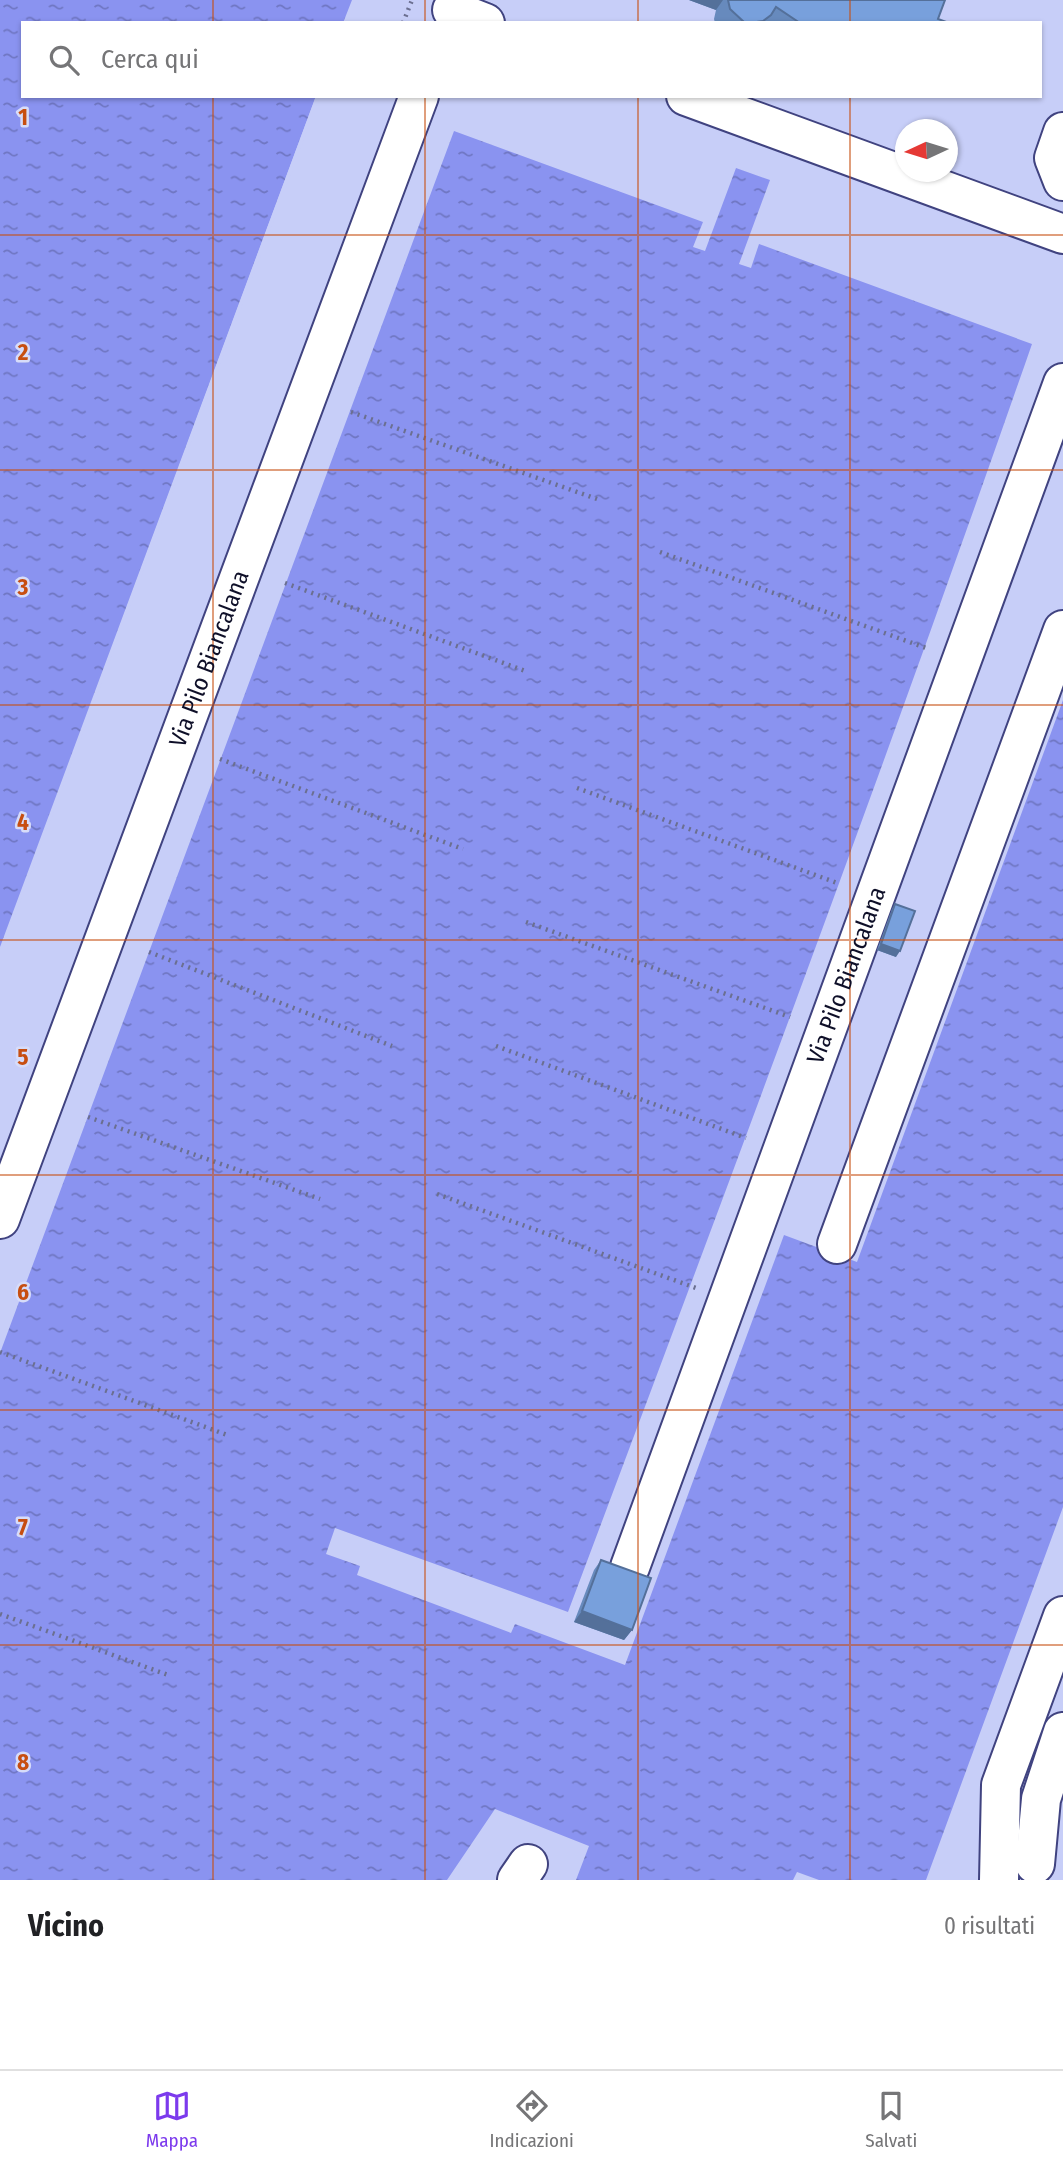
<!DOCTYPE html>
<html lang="it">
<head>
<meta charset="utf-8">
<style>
	body { margin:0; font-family:"Fira Sans Condensed",sans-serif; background:#f6f6f6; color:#202124 }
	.compass { position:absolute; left:895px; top:119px; width:63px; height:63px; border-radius:50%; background:#fff; box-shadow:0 2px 5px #0004; rotate:266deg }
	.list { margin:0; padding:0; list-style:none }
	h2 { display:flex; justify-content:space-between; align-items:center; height:91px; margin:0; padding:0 28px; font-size:30px }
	h2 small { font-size:23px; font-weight:400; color:#757577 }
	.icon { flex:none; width:38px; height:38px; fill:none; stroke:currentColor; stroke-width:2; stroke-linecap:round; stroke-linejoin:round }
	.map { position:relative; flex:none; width:1063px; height:1880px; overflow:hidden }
	.search { position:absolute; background:#fff; box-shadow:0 2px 5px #0004; left:21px; right:21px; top:21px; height:77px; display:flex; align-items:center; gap:18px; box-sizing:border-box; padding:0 24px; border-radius:0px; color:#757577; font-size:26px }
	.sheet { height:189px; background:#fff }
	nav { display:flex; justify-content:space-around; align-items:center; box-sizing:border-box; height:98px; border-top:2px solid #e0e0e0; background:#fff; font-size:19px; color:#757577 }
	nav a { display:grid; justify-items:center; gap:4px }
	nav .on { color:#7c3aed }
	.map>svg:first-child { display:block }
	.water { fill:url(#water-ripples) }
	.pier { fill:#c7cef8 }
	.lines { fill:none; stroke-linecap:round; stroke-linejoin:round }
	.minor-casing { stroke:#404380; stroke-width:42 }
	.path { stroke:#6b6f90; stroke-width:4.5; stroke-dasharray:2 5; stroke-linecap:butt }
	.minor { stroke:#fff; stroke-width:38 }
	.wall { fill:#678abd }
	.shaded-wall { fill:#54709a }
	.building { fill:#78a0dc; stroke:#54709a; stroke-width:2 }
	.grid { fill:none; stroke:#c74e10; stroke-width:2; stroke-opacity:0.55 }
	.labels { text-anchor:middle; stroke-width:5; stroke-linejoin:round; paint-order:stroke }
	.street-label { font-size:24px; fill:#0e0f28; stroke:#d7dcf9 }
	.grid-label { font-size:23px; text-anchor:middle; font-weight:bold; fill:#c74e10; stroke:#d7dcf9; stroke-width:5; stroke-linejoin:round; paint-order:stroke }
</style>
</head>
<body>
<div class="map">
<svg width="1063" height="1880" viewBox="0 0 1063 1880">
	<defs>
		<pattern id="water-ripples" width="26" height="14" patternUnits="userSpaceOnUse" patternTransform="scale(1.75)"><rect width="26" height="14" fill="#8a93f0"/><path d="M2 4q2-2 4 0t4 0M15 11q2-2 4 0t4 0" fill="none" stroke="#6f76c2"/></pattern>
	</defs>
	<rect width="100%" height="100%" fill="#c7cef8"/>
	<path class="water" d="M 0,0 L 352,0 L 343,23 L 23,23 L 23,96 L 316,96 L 0,947 Z
		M 454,131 L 703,222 L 693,247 L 705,251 L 736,168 L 770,180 L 739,264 L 751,268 L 759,244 L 1032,344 C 884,769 726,1191 568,1612 L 335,1528 L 326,1554 L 360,1566 L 357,1575 L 511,1633 L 515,1624 L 625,1665 L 784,1235 L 857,1262 L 1063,700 L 1063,1507 L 926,1880 L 819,1880 L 797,1872 L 793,1880 L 576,1880 L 589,1846 L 495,1809 L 447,1880 L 0,1880 L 0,1353 Z"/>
	<path class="pier" d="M 316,96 L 320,96 L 3,948 L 0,950 Z"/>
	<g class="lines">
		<defs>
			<g id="minor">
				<path d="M 452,10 L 485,23"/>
				<path d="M 686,96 L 1063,234"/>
				<path d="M 1063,132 L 1054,158 L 1063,181"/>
				<path id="s1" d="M 0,1219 L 419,96"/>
				<path d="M 837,1244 L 1063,630"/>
				<path id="s2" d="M 630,1567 L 1063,383"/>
				<path d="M 1035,1864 L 1041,1799 L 1063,1732"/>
				<path d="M 517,1880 L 528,1864"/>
				<path d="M 999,1880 L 1001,1785 L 1063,1616"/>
			</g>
		</defs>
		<use href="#minor" class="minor-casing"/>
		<path class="path" d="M 403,23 L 412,0
			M 351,412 L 597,499
			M 660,552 L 926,648
			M 285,583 L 528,672
			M 220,759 L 463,849
			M 577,788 L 840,884
			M 526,922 L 790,1017
			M 149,952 L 392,1046
			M 496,1046 L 746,1138
			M 88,1117 L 320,1199
			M 437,1194 L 696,1288
			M 0,1352 L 230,1436
			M 0,1614 L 168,1675"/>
		<use href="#minor" class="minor"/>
	</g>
	<path class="wall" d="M 689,0 L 945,0 L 938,19 L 949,23 L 715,23 L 714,19 L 716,10 Z
		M 895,904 L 896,957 L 877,950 L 892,909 Z
		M 601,1560 L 632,1630 L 624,1640 L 574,1622 L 594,1570 Z"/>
	<path class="shaded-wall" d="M 689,0 L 723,0 L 716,10 Z
		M 881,944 L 900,951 L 896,957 L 877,950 Z
		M 582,1611 L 632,1630 L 624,1640 L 574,1622 Z"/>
	<path class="building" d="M 728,0 L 945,0 L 938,19 L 949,23 L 800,23 L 776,7 L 771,15 L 763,21 L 750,23 L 744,22 L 730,9 Z
		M 895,904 L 915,911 L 900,951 L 881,944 Z
		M 601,1560 L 651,1578 L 632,1630 L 582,1611 Z"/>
	<path class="grid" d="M 213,0 L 213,23M 425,0 L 425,23M 638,0 L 638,23M 850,0 L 850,23M 213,96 L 213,1880M 425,96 L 425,1880M 638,96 L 638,1880M 850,96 L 850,1880M 0,235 L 1063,235M 0,470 L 1063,470M 0,705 L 1063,705M 0,940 L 1063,940M 0,1175 L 1063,1175M 0,1410 L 1063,1410M 0,1645 L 1063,1645"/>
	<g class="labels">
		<g class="street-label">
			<text dy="8" stroke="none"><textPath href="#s1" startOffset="598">Via Pilo Biancalana</textPath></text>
			<text dy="8" stroke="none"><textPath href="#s2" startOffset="630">Via Pilo Biancalana</textPath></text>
		</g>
	</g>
	<g class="grid-label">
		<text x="23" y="125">1</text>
		<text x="23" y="360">2</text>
		<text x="23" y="595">3</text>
		<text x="23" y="830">4</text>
		<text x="23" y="1065">5</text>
		<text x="23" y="1300">6</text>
		<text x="23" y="1535">7</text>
		<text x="23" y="1770">8</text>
	</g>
</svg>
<svg class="compass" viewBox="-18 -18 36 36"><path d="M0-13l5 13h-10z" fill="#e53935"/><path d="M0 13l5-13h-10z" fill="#757577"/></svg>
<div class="search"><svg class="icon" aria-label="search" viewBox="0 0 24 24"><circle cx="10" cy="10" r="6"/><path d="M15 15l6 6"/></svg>Cerca qui</div>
</div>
<section class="sheet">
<h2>Vicino<small>0 risultati</small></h2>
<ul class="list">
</ul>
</section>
<nav>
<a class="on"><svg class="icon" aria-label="map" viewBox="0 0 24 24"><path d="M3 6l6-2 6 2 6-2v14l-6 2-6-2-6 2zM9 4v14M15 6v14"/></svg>Mappa</a>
<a><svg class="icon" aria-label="directions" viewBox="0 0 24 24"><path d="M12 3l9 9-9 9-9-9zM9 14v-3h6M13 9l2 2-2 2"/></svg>Indicazioni</a>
<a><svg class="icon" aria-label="saved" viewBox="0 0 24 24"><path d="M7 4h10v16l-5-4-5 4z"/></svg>Salvati</a>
</nav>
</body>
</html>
